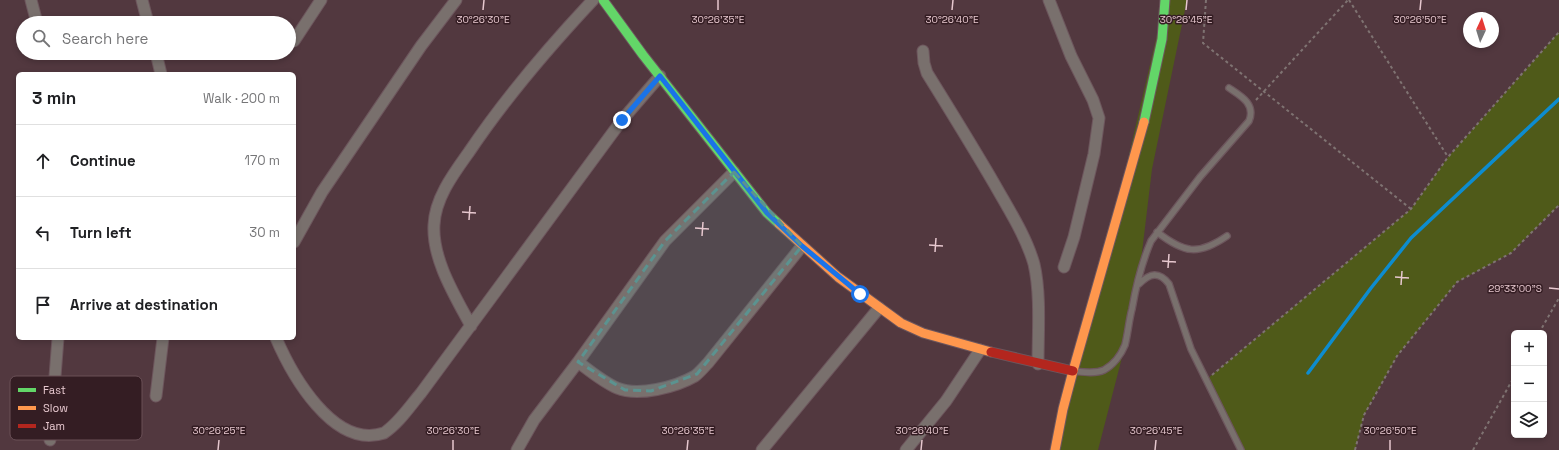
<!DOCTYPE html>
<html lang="en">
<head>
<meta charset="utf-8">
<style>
	body { margin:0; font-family:"Space Grotesk",sans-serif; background:#f6f6f6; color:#202124 }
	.controls { position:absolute; right:12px; bottom:12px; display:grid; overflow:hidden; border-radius:6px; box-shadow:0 2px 6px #0003 }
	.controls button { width:36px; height:36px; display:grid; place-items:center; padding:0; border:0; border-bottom:1px solid #e0e0e0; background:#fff; color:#202124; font:20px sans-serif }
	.compass { position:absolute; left:1463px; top:12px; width:36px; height:36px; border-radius:50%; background:#fff; box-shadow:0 2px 6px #0003; rotate:4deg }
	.stop { position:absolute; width:12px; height:12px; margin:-9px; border:3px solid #1a73e8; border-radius:50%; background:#fff }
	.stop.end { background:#1a73e8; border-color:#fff; box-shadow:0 1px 4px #0008 }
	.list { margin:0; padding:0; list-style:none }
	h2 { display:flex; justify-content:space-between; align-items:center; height:52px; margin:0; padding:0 16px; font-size:17px }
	h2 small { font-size:13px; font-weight:400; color:#757577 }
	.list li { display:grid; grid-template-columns:26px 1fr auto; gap:12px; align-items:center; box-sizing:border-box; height:72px; padding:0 16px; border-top:1px solid #e0e0e0 }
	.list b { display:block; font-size:15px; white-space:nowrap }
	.list em { font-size:13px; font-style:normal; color:#757577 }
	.icon { flex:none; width:22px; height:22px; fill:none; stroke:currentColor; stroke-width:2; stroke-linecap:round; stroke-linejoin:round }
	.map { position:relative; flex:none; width:1559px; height:450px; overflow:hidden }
	.search { position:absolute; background:#fff; box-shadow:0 2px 6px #0003; left:16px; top:16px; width:280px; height:44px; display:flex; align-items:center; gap:10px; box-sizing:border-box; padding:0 14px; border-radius:22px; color:#757577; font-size:15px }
	.panel { position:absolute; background:#fff; box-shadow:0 2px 6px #0003; left:16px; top:72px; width:280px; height:268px; border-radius:6px }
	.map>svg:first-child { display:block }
	.green { fill:#4f5a19 }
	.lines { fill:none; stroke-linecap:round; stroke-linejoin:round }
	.stream { stroke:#0d8ccf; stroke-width:3.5 }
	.lane-casing { stroke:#6d565d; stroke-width:8 }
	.street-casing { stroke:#6d565d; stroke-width:13 }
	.fast-casing { stroke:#6d565d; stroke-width:11 }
	.slow-casing { stroke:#6d565d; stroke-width:11 }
	.jam-casing { stroke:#6d565d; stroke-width:11 }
	.path { stroke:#7f7372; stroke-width:2; stroke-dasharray:3 3; stroke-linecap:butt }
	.lane { stroke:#79706d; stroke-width:5.5 }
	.street { stroke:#79706d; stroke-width:11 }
	.fast { stroke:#63d668; stroke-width:9 }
	.slow { stroke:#ff974d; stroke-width:9 }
	.jam { stroke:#b3261e; stroke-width:9 }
	.route { stroke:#1a73e8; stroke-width:5 }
	.marked { fill:#5b9390; fill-opacity:0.2; stroke:#5b9390; stroke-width:3; stroke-dasharray:8 5; stroke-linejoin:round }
	.ticks { fill:none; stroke:#e7c8cf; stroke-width:1.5 }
	.key { fill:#341d23; stroke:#6a5057; stroke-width:1 }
	.key-label { font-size:11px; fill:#e7c8cf }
	.ticks-label { font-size:10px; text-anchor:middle; fill:#e7c8cf; stroke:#341d23; stroke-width:3; stroke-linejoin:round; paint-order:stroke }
</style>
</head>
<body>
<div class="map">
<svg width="1559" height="450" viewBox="0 0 1559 450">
	<rect width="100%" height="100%" fill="#52383f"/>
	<path class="green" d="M 1165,0 L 1187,0 L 1152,169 L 1138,286 L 1125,346 L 1098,450 L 1055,450 L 1108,245 Z
		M 1559,32 L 1559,205 L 1511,253 L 1457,282 L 1397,356 L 1364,415 L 1355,450 L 1241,450 L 1207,379 L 1411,209 L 1448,157 Z"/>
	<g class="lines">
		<path class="stream" d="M 1308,373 L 1371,288 L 1411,238 L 1559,99"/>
		<defs>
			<path id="lane" d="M 1157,232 C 1184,253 1198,256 1227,236
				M 1139,284 C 1150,273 1159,271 1169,284 L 1191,349 L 1241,450
				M 1073,371 C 1083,372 1095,374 1104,370 C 1113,365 1121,355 1125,345 C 1128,333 1129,320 1132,309 C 1136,286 1142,262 1151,241 L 1200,177 L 1249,121 C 1256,104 1241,96 1229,88"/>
			<path id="street" d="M 31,0 L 37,23
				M 142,0 L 148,23
				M 1049,0 L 1071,56 L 1093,100 L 1099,118 L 1094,154 L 1074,237 L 1064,267
				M 294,41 L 321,0
				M 923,51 L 924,63 L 927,73 C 950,110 973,147 995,185 C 1009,210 1026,236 1034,264 C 1041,294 1038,333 1038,364
				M 156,53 L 161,74
				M 294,242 L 322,192 L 421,46 L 456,0
				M 471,326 C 455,296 432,259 434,225 C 435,198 454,173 469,152 C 506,97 548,48 593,0
				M 276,338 C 291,373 333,450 384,433 C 399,423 410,406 421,393 L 622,120 L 660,76
				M 578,362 C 590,371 603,382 617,388 C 638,397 676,387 695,376 C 700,372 704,367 708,363 L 802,246
				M 156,396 L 163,338
				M 50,440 L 58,338
				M 517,450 L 534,420 L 578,362 L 665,241 L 734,172
				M 762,450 L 879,308
				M 906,450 L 946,401 L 980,350"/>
			<path id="fast" d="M 603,0 L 643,55 L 767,213 L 779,224
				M 1144,122 L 1162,39 L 1165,0"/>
			<path id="slow" d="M 779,224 L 838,277 L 901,323 L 923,333 L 991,352
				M 1055,450 L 1063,409 L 1073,371 L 1144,122"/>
			<path id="jam" d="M 991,352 L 1073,371"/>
		</defs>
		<use href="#lane" class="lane-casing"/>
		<use href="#street" class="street-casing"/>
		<use href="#fast" class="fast-casing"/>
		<use href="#slow" class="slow-casing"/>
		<use href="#jam" class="jam-casing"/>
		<path class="path" d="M 1206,0 L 1203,43 L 1411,209
			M 1349,0 L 1448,157
			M 1256,100 L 1348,0
			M 1539,333 L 1559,298
			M 1212,375 L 1411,209 L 1448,157 L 1559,32
			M 1355,450 L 1364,415 L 1397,356 L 1457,282 L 1511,253 L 1559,205
			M 1473,450 L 1514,377"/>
		<use href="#lane" class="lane"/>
		<use href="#street" class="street"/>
		<use href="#fast" class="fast"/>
		<use href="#slow" class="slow"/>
		<use href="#jam" class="jam"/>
	</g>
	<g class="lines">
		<path class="route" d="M 622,120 L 660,76 L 767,213 L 802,246 L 860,294"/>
	</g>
	<path class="marked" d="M 734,172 L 802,246 L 697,374 L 651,391 L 625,390 L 578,362 L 665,241 Z"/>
	<path class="ticks" d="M 483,10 L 484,0M 718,10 L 718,0M 952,10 L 953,0M 1186,10 L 1187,0M 1420,10 L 1421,0M 462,212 L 476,213M 469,220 L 470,206M 695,228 L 709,229M 702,236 L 703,222M 929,245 L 943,246M 935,252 L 936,238M 1162,261 L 1176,262M 1168,268 L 1169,254M 1395,277 L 1409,278M 1401,285 L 1402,271M 1549,288 L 1559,289M 218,450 L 219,440M 453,450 L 453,440M 687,450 L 688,440M 921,450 L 922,440M 1155,450 L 1156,440M 1390,450 L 1390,440"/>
	<rect x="10" y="376" width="132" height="64" rx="6" class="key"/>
	<rect x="18" y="388" width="18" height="4" fill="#63d668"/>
	<rect x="18" y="406" width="18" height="4" fill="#ff974d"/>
	<rect x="18" y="424" width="18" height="4" fill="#b3261e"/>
	<g class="key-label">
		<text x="43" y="394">Fast</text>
		<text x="43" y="412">Slow</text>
		<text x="43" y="430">Jam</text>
	</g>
	<g class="ticks-label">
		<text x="483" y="23">30°26'30"E</text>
		<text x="718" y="23">30°26'35"E</text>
		<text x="952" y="23">30°26'40"E</text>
		<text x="1186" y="23">30°26'45"E</text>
		<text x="1420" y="23">30°26'50"E</text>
		<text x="1515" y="292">29°33'00"S</text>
		<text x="219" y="434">30°26'25"E</text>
		<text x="453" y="434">30°26'30"E</text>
		<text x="688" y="434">30°26'35"E</text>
		<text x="922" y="434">30°26'40"E</text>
		<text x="1156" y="434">30°26'45"E</text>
		<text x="1390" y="434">30°26'50"E</text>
	</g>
</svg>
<div class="controls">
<button>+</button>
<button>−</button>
<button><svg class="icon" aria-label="layers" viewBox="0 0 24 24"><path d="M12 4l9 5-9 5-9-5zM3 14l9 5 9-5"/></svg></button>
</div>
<svg class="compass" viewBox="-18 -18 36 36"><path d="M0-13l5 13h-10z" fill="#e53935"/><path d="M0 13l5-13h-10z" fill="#757577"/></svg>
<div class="stop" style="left:860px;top:294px"></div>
<div class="stop end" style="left:622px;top:120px"></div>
<div class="search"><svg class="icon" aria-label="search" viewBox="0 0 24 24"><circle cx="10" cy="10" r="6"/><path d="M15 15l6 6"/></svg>Search here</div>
<section class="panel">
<h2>3 min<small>Walk · 200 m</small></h2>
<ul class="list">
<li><svg class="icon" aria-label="ahead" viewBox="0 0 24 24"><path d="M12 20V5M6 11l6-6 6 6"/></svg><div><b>Continue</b></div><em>170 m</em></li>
<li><svg class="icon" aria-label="left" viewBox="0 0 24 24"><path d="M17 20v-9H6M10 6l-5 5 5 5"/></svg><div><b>Turn left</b></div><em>30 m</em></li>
<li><svg class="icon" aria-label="arrive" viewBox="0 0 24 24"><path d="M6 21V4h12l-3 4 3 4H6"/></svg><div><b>Arrive at destination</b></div></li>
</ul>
</section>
</div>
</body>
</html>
